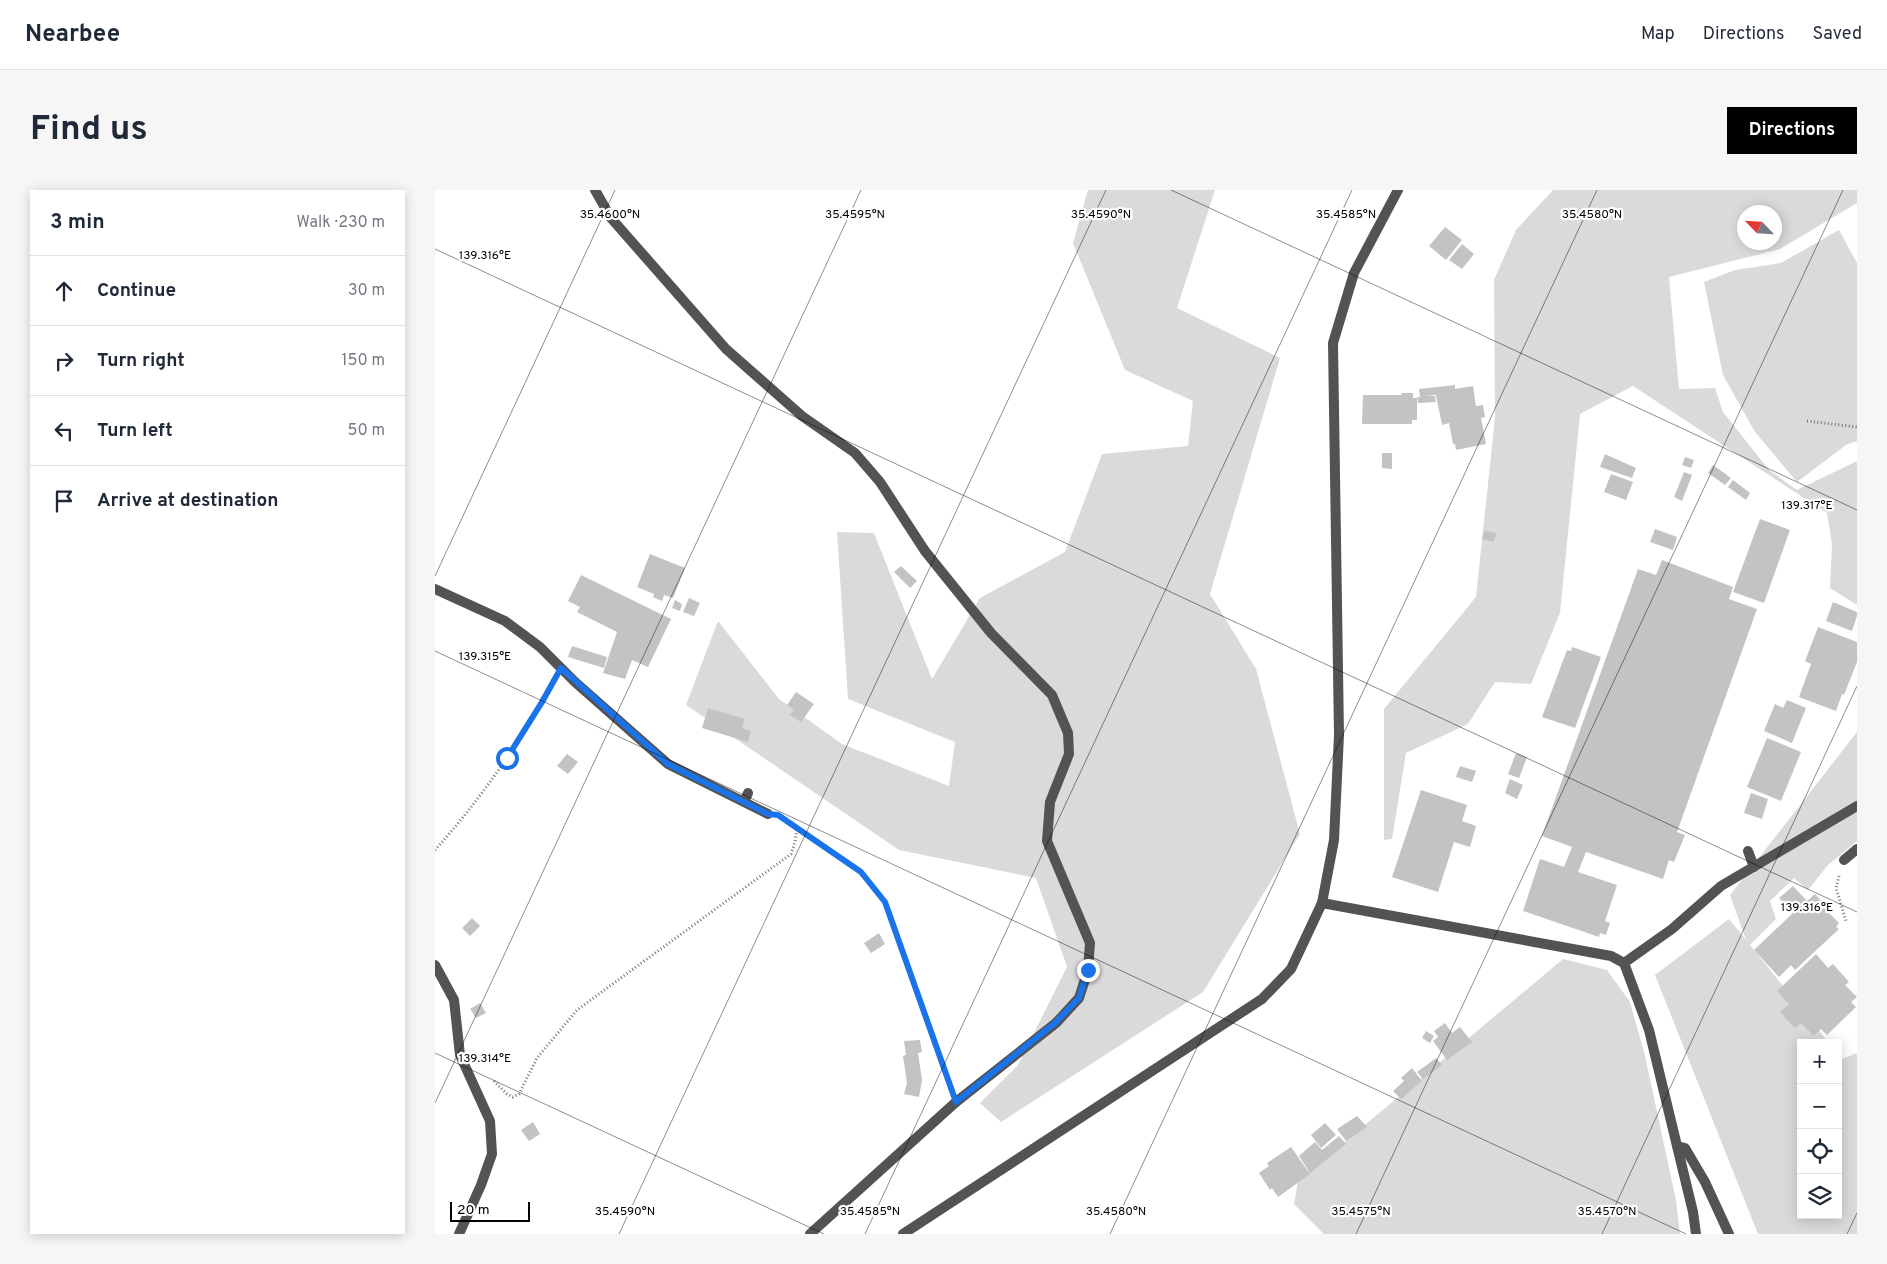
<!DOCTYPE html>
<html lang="en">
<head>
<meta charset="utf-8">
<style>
	body { margin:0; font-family:Overpass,sans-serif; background:#f6f6f7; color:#1f2937 }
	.controls { position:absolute; right:15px; bottom:15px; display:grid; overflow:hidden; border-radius:0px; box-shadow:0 2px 12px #0003 }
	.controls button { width:45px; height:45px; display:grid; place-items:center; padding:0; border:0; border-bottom:1px solid #e0e1e3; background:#fff; color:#1f2937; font:25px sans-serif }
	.compass { position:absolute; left:1302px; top:15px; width:45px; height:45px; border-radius:50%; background:#fff; box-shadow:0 2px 12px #0003; rotate:295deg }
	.scale { position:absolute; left:15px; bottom:12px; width:80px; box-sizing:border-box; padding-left:5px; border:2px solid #000; border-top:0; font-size:14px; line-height:18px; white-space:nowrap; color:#000; -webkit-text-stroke:4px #fff; paint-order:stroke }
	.stop { position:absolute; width:15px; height:15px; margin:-11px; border:4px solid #1a73e8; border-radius:50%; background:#fff }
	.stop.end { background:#1a73e8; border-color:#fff; box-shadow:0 1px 5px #0008 }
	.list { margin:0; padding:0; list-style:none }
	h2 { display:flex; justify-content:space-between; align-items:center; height:65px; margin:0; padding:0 20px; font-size:21px }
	h2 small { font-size:16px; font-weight:400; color:#747a83 }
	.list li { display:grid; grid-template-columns:32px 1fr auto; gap:15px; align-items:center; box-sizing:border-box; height:70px; padding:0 20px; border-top:1px solid #e0e1e3 }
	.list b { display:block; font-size:19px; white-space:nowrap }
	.list em { font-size:16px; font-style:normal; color:#747a83 }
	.icon { flex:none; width:28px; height:28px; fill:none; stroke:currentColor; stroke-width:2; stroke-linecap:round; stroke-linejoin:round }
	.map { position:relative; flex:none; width:1422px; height:1044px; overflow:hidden; border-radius:0px }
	header { display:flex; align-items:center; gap:30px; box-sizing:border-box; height:70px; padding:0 25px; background:#fff; border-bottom:1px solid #e0e1e3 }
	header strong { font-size:24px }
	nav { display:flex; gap:28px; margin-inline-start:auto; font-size:18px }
	.intro { display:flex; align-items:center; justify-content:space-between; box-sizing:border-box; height:120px; padding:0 30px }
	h1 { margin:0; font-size:35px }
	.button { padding:12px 22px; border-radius:0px; background:#000; color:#fff; font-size:18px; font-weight:700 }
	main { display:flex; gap:30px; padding:0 30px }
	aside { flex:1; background:#fff; border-radius:0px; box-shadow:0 2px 12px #0003 }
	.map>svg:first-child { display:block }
	.green { fill:#dadada; fill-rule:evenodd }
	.building { fill:#c3c3c3 }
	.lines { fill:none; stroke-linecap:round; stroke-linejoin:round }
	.path { stroke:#757575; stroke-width:3; stroke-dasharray:1 2.5; stroke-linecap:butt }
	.service { stroke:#535353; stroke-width:10 }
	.minor { stroke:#535353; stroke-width:10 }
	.tertiary { stroke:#535353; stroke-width:10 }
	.route { stroke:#1a73e8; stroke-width:6 }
	.ticks { fill:none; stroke:#000; stroke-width:1; stroke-opacity:0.45 }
	.ticks-label { font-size:12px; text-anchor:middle; fill:#000; stroke:#fff; stroke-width:4.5; stroke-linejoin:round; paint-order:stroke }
</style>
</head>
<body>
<header>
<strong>Nearbee</strong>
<nav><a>Map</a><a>Directions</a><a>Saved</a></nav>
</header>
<div class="intro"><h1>Find us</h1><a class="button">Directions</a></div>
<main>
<aside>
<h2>3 min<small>Walk · 230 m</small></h2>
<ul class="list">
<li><svg class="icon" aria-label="ahead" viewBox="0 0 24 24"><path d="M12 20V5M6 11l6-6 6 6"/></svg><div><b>Continue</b></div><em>30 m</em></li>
<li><svg class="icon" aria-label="right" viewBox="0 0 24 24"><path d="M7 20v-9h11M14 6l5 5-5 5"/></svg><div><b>Turn right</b></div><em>150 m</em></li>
<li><svg class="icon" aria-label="left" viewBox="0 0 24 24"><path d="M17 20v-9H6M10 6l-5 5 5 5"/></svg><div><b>Turn left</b></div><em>50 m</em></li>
<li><svg class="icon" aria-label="arrive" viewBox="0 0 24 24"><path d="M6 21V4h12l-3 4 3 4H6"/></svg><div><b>Arrive at destination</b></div></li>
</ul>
</aside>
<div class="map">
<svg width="1422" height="1044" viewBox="0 0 1422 1044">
	<rect width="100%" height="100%" fill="#fff"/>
	<path class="green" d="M 653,0 L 780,0 L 742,118 L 845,168 L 775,404 L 821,479 L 865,644 L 768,802 L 566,932 L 545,913 L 583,875 L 632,777 L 601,688 L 464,660 L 251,515 L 283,431 L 344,509 L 407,554 L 514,596 L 520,552 L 413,509 L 402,342 L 439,343 L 497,489 L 545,408 L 630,362 L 667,264 L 753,256 L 758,211 L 690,180 L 638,53 Z
		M 1118,0 L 1422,0 L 1422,13 L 1345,59 L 1234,87 L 1244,199 L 1280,198 L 1288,222 L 1334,280 L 1362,300 L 1422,271 L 1422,415 L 1395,398 L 1397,354 L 1392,323 L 1198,196 L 1145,224 L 1125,423 L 1096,494 L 1060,492 L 1033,534 L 971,563 L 957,649 L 949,650 L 949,519 L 1041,407 L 1060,228 L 1059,90 L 1081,40 ZM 1310,22 L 1340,22 L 1340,52 L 1310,52 Z
		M 1404,40 L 1422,73 L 1422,251 L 1411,255 L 1362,292 L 1320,242 L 1288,185 L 1269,92 L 1300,80 L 1346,73 Z
		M 1422,542 L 1422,651 L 1393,675 L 1373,700 L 1359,688 L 1335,711 L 1341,729 L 1315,755 L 1394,853 L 1366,853 L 1366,1025 L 1403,1025 L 1403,865 L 1407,869 L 1422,863 L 1422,1044 L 1323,1044 L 1220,785 L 1294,729 L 1311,750 L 1295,705 Z
		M 1128,769 L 1172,780 L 1195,812 L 1210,866 L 1241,1010 L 1245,1044 L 889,1044 L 859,1014 L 863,991 Z"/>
	<path class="building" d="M 1010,37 L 1027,50 L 1011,70 L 994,56 Z
		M 1027,54 L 1039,64 L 1027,79 L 1014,70 Z
		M 1020,195 L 1020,199 L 1038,196 L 1041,216 L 1048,215 L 1050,227 L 1046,228 L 1051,254 L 1021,260 L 1020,254 L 1018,254 L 1014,233 L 1007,235 L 1001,205 L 991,206 L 1000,206 L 1001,212 L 983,213 L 982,207 L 985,207 L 984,199 Z
		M 966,203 L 978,203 L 978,208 L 982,208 L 982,230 L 977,230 L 977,234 L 927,234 L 928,205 L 967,205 Z
		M 947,263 L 957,263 L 957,279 L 947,278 Z
		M 1170,264 L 1201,278 L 1197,288 L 1165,277 Z
		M 1250,267 L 1259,270 L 1256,278 L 1247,275 Z
		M 1278,275 L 1296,288 L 1290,295 L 1273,283 Z
		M 1249,282 L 1257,285 L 1247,311 L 1239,307 Z
		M 1176,284 L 1198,292 L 1191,310 L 1169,302 Z
		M 1298,290 L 1315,303 L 1311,310 L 1293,297 Z
		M 1325,329 L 1355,340 L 1329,413 L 1298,402 Z
		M 1220,339 L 1242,347 L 1238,360 L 1215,352 Z
		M 1049,341 L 1061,343 L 1059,352 L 1047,349 Z
		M 215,364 L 250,378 L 238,408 L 229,405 L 227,411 L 218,407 L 219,404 L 202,397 Z
		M 1227,370 L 1298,397 L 1294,409 L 1322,419 L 1242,642 L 1250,645 L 1239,672 L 1234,670 L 1228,689 L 1151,662 L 1143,682 L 1182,695 L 1170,731 L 1175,733 L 1171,745 L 1165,743 L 1164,747 L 1088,721 L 1105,669 L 1129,677 L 1137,657 L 1107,646 L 1203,379 L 1221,385 Z
		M 466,376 L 482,391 L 475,398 L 459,382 Z
		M 146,385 L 236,429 L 213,477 L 197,470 L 190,489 L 168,483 L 182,442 L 142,422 L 145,417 L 133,411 Z
		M 254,408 L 265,413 L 259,426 L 248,422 Z
		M 240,410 L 247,414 L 245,421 L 237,418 Z
		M 1398,412 L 1422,422 L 1422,426 L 1417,441 L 1391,431 Z
		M 1383,437 L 1422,452 L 1422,472 L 1409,505 L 1407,504 L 1401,521 L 1364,507 L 1376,474 L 1370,471 Z
		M 137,456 L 172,467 L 169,478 L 133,467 Z
		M 1137,457 L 1166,467 L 1140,538 L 1107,527 L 1132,460 L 1136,461 Z
		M 361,502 L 379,514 L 366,532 L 355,525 L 359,520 L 352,515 Z
		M 1352,510 L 1371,518 L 1357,553 L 1329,541 L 1340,514 L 1348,518 Z
		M 273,518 L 310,529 L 307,538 L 316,541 L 313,552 L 267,538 Z
		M 1332,548 L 1366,562 L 1346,611 L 1312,597 Z
		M 1081,563 L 1092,567 L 1084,588 L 1073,584 Z
		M 132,564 L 143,572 L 133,584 L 122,576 Z
		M 1025,576 L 1041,581 L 1037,592 L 1021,587 Z
		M 1075,589 L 1088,595 L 1082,609 L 1070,603 Z
		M 986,600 L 1032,615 L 1027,631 L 1041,636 L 1035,657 L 1019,652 L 1003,702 L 957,687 Z
		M 1316,603 L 1333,609 L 1327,629 L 1309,623 Z
		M 1358,696 L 1372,711 L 1380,704 L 1390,715 L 1388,717 L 1404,733 L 1401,737 L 1404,739 L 1360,780 L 1356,775 L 1344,787 L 1319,760 L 1358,723 L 1344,708 Z
		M 37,728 L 45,736 L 35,746 L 27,738 Z
		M 444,743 L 450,754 L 436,763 L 429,753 Z
		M 1381,764 L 1393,778 L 1398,774 L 1414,792 L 1410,795 L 1422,807 L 1416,812 L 1421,817 L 1392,845 L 1386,839 L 1379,846 L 1366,833 L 1360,838 L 1345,822 L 1354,814 L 1342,801 Z
		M 45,813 L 51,823 L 41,828 L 35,819 Z
		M 1010,833 L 1017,843 L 1025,837 L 1037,852 L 1012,870 L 998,851 L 1003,847 L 999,841 Z
		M 991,841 L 999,846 L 995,853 L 987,848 Z
		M 485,850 L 487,862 L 483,863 L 487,890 L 484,907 L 469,904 L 472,893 L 468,866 L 471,865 L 469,851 Z
		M 1001,868 L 1007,875 L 988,889 L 982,882 Z
		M 977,878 L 987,891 L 966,909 L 958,901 L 969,891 L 966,888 Z
		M 922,926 L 932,937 L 911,951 L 902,939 Z
		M 98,932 L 105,944 L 94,951 L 86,940 Z
		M 890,933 L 901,945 L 886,958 L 876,945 Z
		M 904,946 L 911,954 L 875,983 L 864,966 L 880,952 L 887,960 Z
		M 856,957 L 875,984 L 843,1007 L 837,998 L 835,1000 L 824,983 L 834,976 L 832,973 Z"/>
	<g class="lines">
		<path class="path" d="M 1372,231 L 1422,237
			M 350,630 L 426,682 L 450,711 L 515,893
			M 0,660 C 45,610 84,554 117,494
			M 1404,686 L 1401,698 L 1411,731
			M 59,891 L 72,904 L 78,907 L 84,904 L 102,868 L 142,820 L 356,664 L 360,652 L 362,638"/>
		<path class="service" d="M 160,0 L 176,28 L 291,159 L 367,226 L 420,263 L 445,292 L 490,361 L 556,443 L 617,505 L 633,543 L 634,564 L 615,612 L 612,651 L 655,753 L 653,780 L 644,808 L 621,833 L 521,912
			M 1242,956 L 1250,958 L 1270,992 L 1294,1044"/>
		<path class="minor" d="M 0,399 L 70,431 L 105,457 L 140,492 L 233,574 L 333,624
			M 309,612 L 313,603
			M 1313,661 L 1319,677
			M 1409,670 L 1422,659
			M 887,713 L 1176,766 L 1189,773 L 1214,840 L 1258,1022 L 1261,1044
			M 1189,773 L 1237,739 L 1286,696 L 1422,616
			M 0,775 L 19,810 L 25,865 L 55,931 L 57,964 L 46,995 L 24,1044
			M 375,1044 L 521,912"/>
		<path class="tertiary" d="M 468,1044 L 827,809 L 856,779 L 887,713 L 899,650 L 904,545 L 898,153 L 919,83 L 963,0"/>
	</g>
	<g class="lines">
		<path class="route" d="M 72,568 L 107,512 L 126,478 L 233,574 L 333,624 L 343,625 L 426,682 L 450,712 L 521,912 L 620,833 L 644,808 L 653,780"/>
	</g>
	<path class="ticks" d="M 736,0 L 1422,320M 0,59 L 1422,722M 0,386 L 180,0M 0,461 L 1251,1044M 0,863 L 389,1044M 0,913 L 426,0M 184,1044 L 671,0M 430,1044 L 917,0M 675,1044 L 1162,0M 921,1044 L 1408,0M 1167,1044 L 1422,496M 1412,1044 L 1422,1023"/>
	<g class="ticks-label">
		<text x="175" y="28">35.4600°N</text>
		<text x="420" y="28">35.4595°N</text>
		<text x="666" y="28">35.4590°N</text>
		<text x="911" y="28">35.4585°N</text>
		<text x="1157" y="28">35.4580°N</text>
		<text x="50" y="69">139.316°E</text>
		<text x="1372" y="319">139.317°E</text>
		<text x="50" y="470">139.315°E</text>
		<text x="1372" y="721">139.316°E</text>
		<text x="50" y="872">139.314°E</text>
		<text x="190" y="1025">35.4590°N</text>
		<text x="435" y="1025">35.4585°N</text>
		<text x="681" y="1025">35.4580°N</text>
		<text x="926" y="1025">35.4575°N</text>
		<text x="1172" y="1025">35.4570°N</text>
	</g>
</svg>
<div class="controls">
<button>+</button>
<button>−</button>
<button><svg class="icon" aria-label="locate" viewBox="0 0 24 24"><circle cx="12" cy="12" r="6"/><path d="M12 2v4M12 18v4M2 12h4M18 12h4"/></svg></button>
<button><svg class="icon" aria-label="layers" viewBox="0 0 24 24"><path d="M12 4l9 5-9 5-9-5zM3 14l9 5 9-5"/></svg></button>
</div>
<svg class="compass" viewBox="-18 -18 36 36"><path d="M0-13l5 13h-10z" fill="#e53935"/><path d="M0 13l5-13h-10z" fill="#747a83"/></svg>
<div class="scale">20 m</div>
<div class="stop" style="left:72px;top:568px"></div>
<div class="stop end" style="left:653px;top:780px"></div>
</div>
</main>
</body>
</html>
